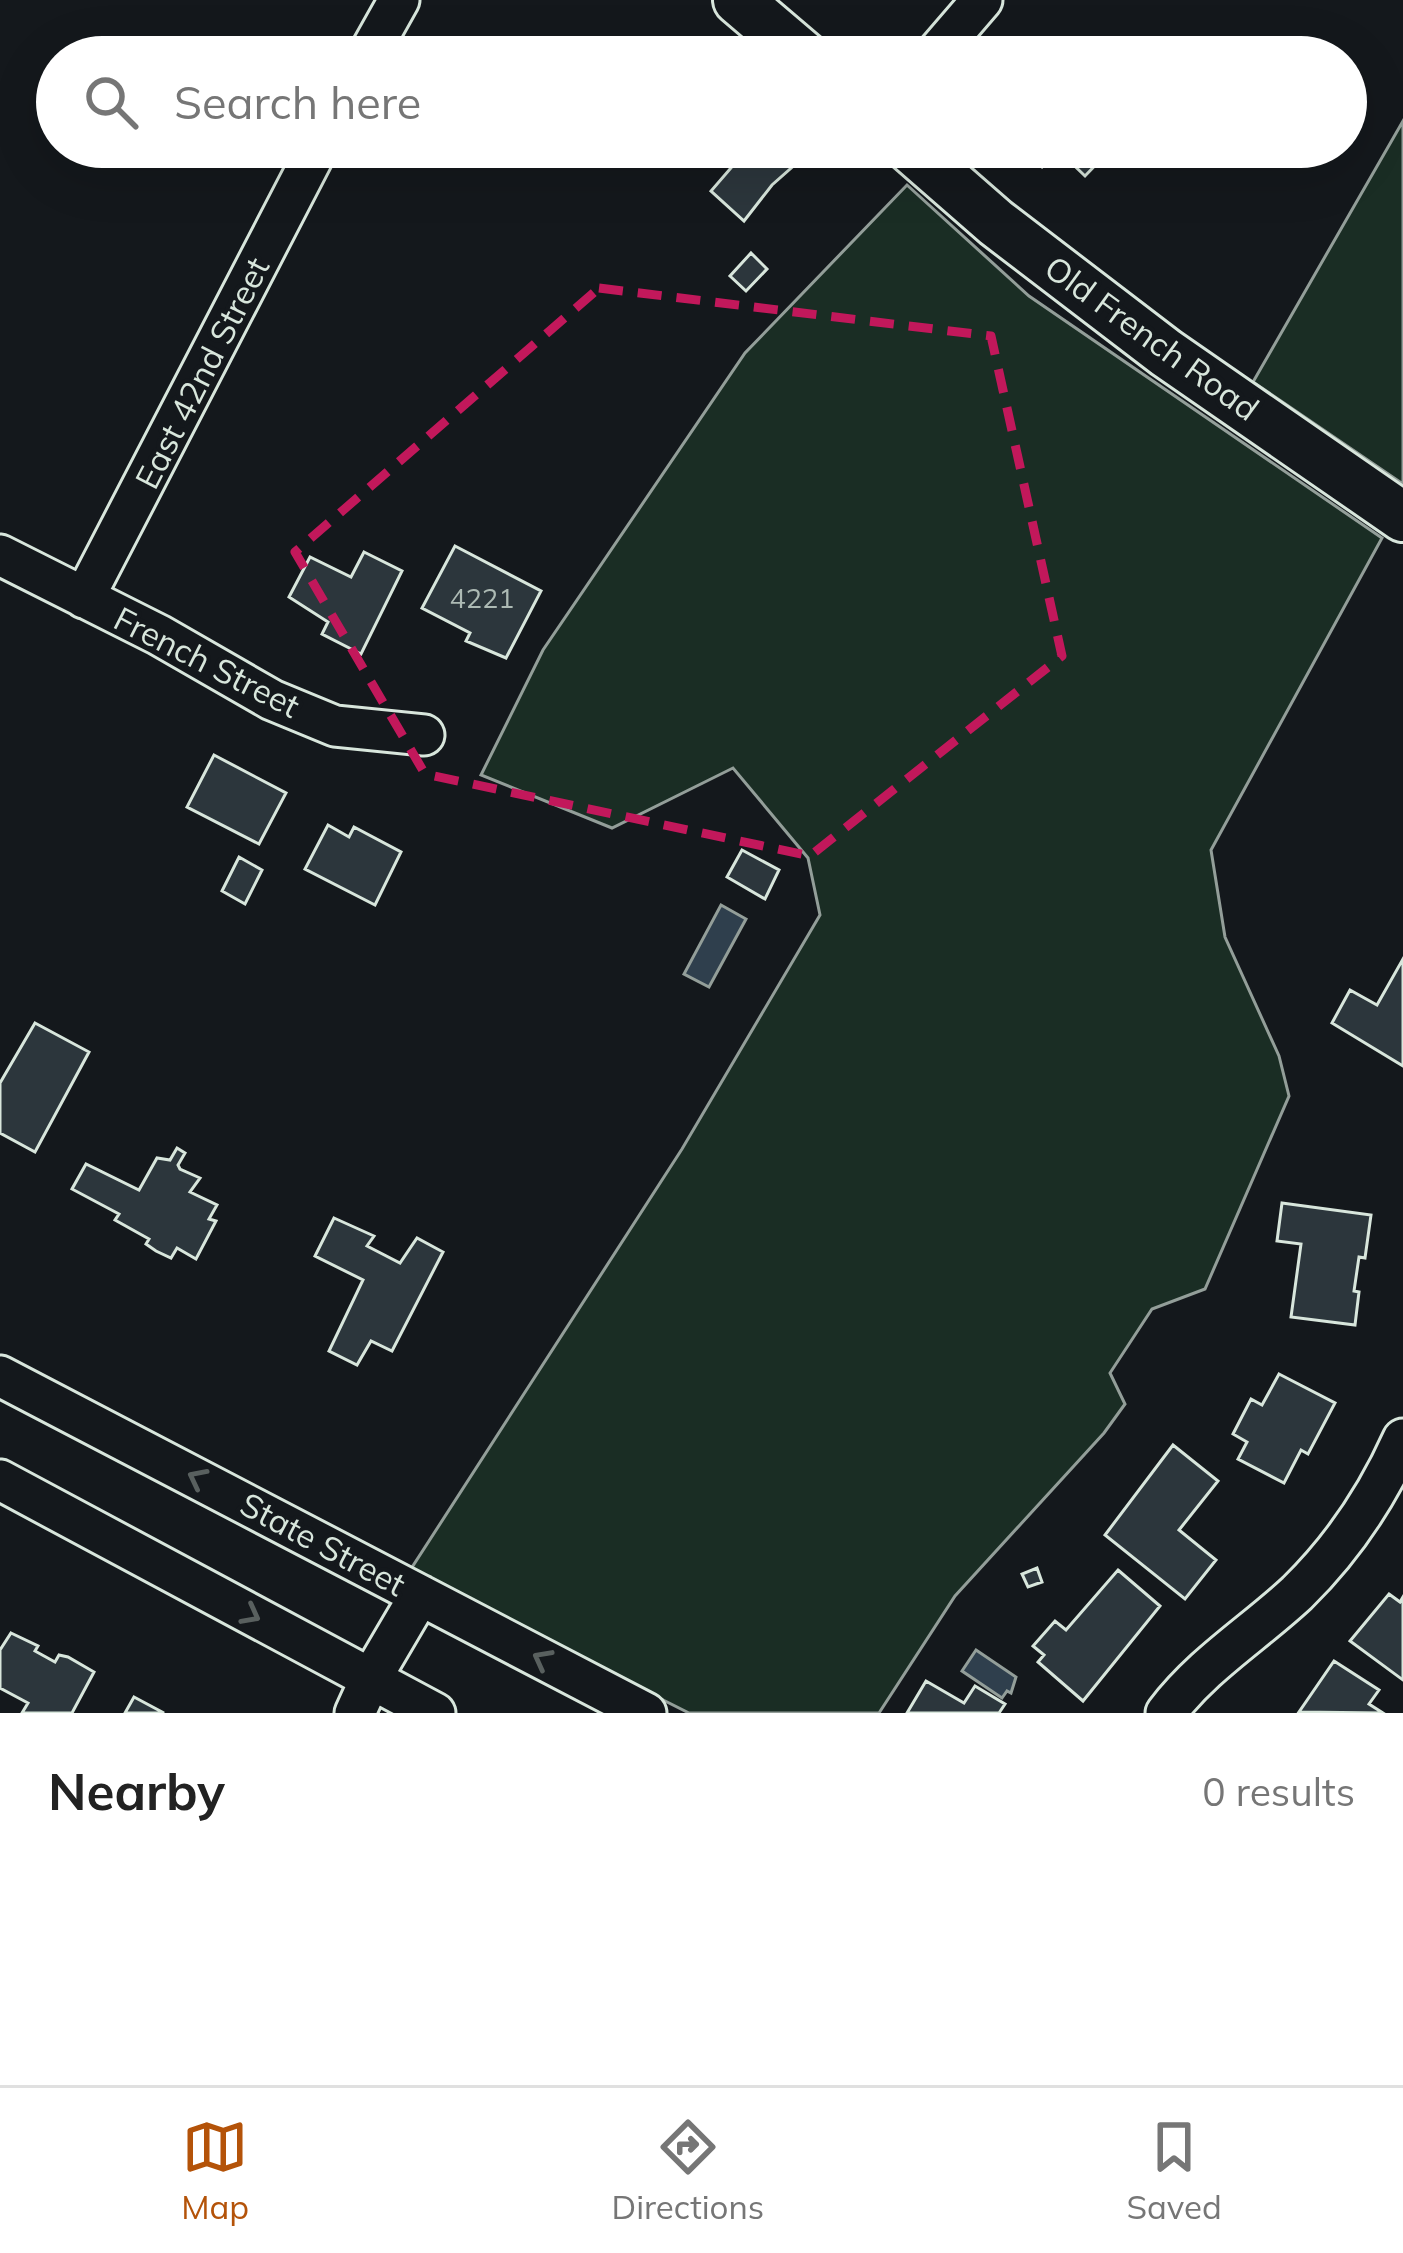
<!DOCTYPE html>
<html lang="en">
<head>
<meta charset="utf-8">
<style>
	body { margin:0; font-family:Mulish,sans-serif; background:#f2f2f2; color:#222 }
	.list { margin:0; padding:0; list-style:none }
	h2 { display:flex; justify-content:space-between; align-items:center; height:156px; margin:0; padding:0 48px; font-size:51px }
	h2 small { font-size:39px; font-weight:400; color:#767676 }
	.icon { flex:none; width:66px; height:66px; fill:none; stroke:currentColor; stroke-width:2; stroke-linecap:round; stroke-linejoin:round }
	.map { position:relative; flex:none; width:1403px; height:1713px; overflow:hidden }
	.search { position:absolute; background:#fff; box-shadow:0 12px 48px #0002; left:36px; right:36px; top:36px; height:132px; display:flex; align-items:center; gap:30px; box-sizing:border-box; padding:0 42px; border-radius:66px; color:#767676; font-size:45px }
	.sheet { height:372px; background:#fff }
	nav { display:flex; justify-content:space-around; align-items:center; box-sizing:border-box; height:168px; border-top:3px solid #e0e0e0; background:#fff; font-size:33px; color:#767676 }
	nav a { display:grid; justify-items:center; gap:6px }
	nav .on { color:#b45309 }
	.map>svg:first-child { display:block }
	.green { fill:#1a2d24; stroke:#939e99; stroke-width:3 }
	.water { fill:#2f3f4d; stroke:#939e99; stroke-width:3 }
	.building { fill:#2c363c; stroke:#d8e6dc; stroke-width:3 }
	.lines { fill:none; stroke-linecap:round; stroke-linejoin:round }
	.minor-casing { stroke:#d8e6dc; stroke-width:45 }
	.major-casing { stroke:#d8e6dc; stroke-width:54 }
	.minor { stroke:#14181c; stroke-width:39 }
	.major { stroke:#14181c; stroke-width:48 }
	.oneway { stroke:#59605f }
	.marked { fill:none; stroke:#c2185b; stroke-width:9; stroke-dasharray:24 15; stroke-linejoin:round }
	.labels { text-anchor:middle; stroke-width:9; stroke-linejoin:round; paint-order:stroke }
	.number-label { font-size:27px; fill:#adbab4 }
	.street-label { font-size:33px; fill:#d8e6dc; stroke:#14181c }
</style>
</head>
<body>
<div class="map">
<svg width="1403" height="1713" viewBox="0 0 1403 1713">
	<rect width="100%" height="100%" fill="#14181c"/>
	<path class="green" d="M 1403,121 L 1403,484 L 1253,382 Z
		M 907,185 L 1029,296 L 1382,538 L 1211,850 L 1225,937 L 1279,1056 L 1289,1096 L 1205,1289 L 1152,1309 L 1110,1373 L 1125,1404 L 1104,1433 L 955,1596 L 879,1713 L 689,1713 L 409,1572 L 682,1149 L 820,915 L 808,858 L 733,768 L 612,828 L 481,775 L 543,650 L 745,353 Z"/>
	<path class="water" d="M 721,905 L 746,919 L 709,987 L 684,974 Z
		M 976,1650 L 1016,1677 L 1011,1693 L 1007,1691 L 1002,1698 L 962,1671 Z"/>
	<path class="building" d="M 749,147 L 799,147 L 807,154 L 772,185 L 744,221 L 711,191 Z
		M 1017,147 L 1113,147 L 1085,176 L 1058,150 L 1042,167 Z
		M 751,253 L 767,269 L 746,291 L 730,276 Z
		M 455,546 L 541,591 L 506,658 L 466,641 L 470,633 L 422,608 Z
		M 364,552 L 402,571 L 361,654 L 322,634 L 328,622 L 289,597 L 310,557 L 351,577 Z
		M 214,755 L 286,793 L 259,844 L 187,807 Z
		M 328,825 L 349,837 L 354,827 L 401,852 L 375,905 L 305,869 Z
		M 742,850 L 779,870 L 765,899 L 727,877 Z
		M 239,857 L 262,870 L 245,904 L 222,891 Z
		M 1403,959 L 1403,1066 L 1332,1023 L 1350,990 L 1377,1005 Z
		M 35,1023 L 89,1052 L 35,1152 L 0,1133 L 0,1083 Z
		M 177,1148 L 185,1153 L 178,1165 L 180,1169 L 200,1178 L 190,1192 L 217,1205 L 209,1219 L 216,1221 L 196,1259 L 177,1248 L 171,1258 L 156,1251 L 146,1244 L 149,1239 L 115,1220 L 119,1214 L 72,1189 L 86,1164 L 139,1190 L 157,1158 L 170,1160 Z
		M 1282,1203 L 1371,1215 L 1365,1258 L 1359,1257 L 1354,1291 L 1359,1292 L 1355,1325 L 1291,1317 L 1301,1244 L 1277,1241 Z
		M 334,1218 L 374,1236 L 367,1246 L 400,1263 L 417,1238 L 443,1252 L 392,1351 L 371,1341 L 357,1365 L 329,1351 L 363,1280 L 315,1256 Z
		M 1279,1374 L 1335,1403 L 1308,1454 L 1301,1450 L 1284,1483 L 1238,1459 L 1247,1442 L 1233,1434 L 1251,1399 L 1262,1405 Z
		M 1173,1445 L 1218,1481 L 1179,1530 L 1216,1560 L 1185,1599 L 1105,1535 Z
		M 1037,1568 L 1042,1582 L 1028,1587 L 1022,1574 Z
		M 1118,1570 L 1160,1606 L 1083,1701 L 1038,1662 L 1044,1655 L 1033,1646 L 1055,1621 L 1066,1630 Z
		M 1389,1594 L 1400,1602 L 1403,1597 L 1403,1680 L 1350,1641 Z
		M 11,1633 L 38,1646 L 35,1651 L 55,1662 L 59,1655 L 68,1657 L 94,1672 L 72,1713 L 22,1713 L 28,1703 L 0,1688 L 0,1650 Z
		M 1334,1661 L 1379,1690 L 1369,1704 L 1383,1713 L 1299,1712 Z
		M 926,1681 L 964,1703 L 975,1686 L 1005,1704 L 999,1713 L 907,1713 Z
		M 134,1697 L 164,1713 L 125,1713 Z"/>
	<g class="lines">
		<defs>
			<path id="minor" d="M 367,57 L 399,0
				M 933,57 L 982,0
				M 0,555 L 159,635 L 272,700 L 335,726 L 424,735
				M 84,598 L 318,147
				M 0,1376 L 646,1713
				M 0,1480 L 435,1713
				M 355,1713 L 370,1680 L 420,1595
				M 1166,1713 C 1203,1664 1253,1634 1297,1593 C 1343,1548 1377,1497 1403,1439"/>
			<path id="major" d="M 738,0 L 805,57
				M 909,147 L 996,223 L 1166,353 L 1403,517"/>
		</defs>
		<use href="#minor" class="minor-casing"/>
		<use href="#major" class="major-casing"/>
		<use href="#minor" class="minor"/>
		<use href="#major" class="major"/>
	</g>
	<defs><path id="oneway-chevron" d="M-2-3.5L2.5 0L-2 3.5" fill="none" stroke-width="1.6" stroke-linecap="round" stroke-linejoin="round" transform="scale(3)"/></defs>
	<g class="oneway">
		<use href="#oneway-chevron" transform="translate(197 1478) rotate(-153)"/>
		<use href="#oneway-chevron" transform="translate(251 1615) rotate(28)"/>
		<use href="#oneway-chevron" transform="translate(542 1659) rotate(-152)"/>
	</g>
	<path class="marked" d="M 599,288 L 991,336 L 1062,656 L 810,856 L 425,774 L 295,552 Z"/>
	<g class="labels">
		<g class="number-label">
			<text x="482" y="608">4221</text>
		</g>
		<g class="street-label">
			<text transform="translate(1152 338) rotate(36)" y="12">Old French Road</text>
			<text transform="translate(202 373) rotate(-63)" y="12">East 42nd Street</text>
			<text transform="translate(207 662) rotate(27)" y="12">French Street</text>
			<text transform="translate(323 1544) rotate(28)" y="12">State Street</text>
		</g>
	</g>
</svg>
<div class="search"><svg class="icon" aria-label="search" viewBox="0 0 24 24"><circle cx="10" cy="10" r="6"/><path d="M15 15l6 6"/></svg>Search here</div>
</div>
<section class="sheet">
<h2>Nearby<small>0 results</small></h2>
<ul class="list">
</ul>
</section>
<nav>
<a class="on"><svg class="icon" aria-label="map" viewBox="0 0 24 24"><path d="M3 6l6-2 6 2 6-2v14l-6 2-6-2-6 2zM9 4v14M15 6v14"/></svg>Map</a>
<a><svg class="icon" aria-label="directions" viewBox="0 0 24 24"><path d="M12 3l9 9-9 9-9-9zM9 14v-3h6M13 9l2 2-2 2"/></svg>Directions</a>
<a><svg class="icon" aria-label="saved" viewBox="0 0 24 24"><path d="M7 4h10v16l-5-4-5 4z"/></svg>Saved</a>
</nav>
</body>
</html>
